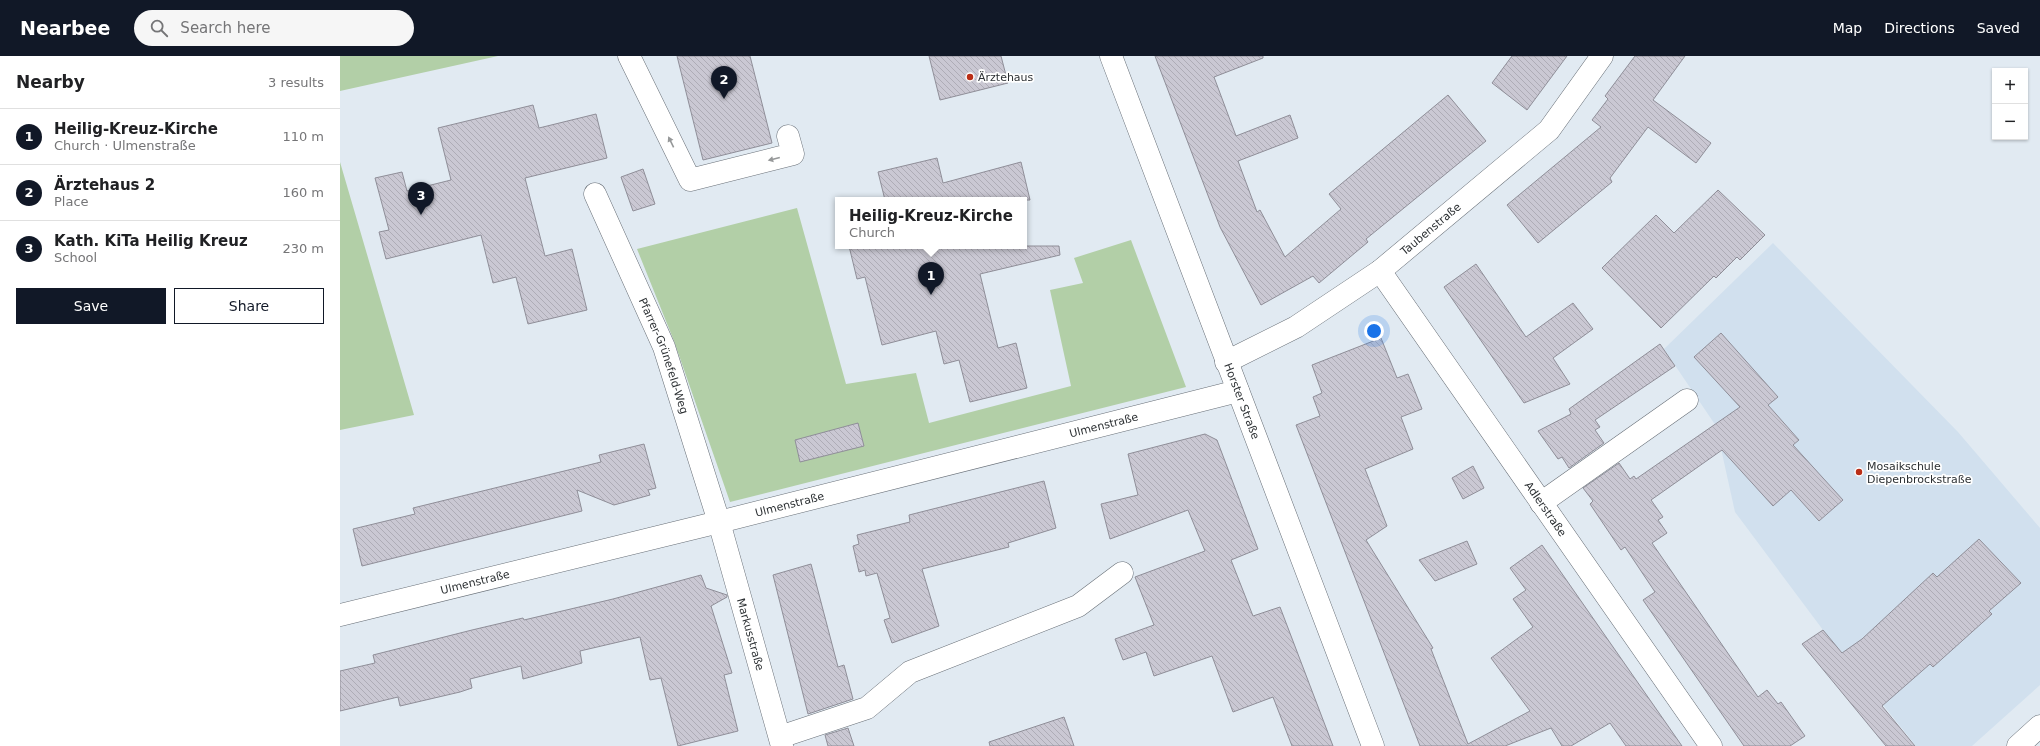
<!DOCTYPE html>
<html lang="en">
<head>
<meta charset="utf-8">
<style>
	body { margin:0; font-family:"DejaVu Sans",sans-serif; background:#f6f6f6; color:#202124 }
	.controls { position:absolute; right:12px; top:12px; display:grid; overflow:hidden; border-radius:0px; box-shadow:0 1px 3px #0004 }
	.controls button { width:36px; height:36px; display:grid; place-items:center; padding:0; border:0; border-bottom:1px solid #e0e0e0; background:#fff; color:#202124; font:20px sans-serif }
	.you { position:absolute; left:1034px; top:275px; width:14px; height:14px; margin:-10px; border:3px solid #fff; border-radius:50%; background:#1a73e8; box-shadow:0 0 0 6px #1a73e833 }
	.badge { display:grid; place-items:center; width:26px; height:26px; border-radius:50%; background:#111827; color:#fff; font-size:13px; font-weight:700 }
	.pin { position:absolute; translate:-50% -33px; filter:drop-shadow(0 1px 2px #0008) }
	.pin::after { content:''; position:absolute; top:21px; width:14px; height:12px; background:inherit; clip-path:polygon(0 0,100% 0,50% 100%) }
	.popup { position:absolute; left:495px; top:141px; width:192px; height:52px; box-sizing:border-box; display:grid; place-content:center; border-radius:0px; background:#fff; filter:drop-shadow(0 1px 3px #0005); font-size:13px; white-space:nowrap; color:#757577 }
	.popup b { font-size:15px; color:#202124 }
	.popup::after { content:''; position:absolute; left:50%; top:100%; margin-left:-8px; border:8px solid transparent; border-top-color:#fff }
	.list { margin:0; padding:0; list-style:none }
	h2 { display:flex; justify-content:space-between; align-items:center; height:52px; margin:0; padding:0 16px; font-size:17px }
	h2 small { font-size:13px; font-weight:400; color:#757577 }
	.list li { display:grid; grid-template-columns:26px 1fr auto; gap:12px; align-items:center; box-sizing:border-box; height:56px; padding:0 16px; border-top:1px solid #e0e0e0 }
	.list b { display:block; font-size:15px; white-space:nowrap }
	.list p { margin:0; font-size:13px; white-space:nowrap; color:#757577 }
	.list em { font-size:13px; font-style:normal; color:#757577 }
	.actions { display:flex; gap:8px; padding:12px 16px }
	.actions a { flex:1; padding:9px 0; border:1px solid #111827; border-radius:0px; text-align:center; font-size:14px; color:#111827 }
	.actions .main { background:#111827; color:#fff }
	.icon { flex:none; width:22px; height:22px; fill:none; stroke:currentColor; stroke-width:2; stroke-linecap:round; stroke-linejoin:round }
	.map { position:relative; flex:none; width:1700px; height:690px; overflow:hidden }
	header { display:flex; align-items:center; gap:24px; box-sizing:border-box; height:56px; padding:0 20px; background:#111827; color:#fff }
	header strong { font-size:19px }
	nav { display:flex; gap:22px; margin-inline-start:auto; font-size:14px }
	.search { width:280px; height:36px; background:#f6f6f6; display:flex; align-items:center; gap:10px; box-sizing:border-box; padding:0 14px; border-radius:22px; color:#757577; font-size:15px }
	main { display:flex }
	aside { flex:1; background:#fff }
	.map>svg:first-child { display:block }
	.built { fill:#d1e0ee }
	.grass { fill:#b2cfa7 }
	.building { fill:url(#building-back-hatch); stroke:#8f8e98 }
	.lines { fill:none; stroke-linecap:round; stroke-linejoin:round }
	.minor-casing { stroke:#686f77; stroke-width:23 }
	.major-casing { stroke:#686f77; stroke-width:23 }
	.minor { stroke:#fff; stroke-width:22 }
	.major { stroke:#fff; stroke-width:22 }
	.oneway { fill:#969899 }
	.poi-dot { fill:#ba2e17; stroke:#fff; stroke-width:1.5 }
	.labels { text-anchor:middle; stroke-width:3.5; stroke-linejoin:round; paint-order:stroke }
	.poi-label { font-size:11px; fill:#2c3033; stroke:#fff; text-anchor:start }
	.street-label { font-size:11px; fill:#2c3033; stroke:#fff }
</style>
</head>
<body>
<header>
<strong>Nearbee</strong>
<div class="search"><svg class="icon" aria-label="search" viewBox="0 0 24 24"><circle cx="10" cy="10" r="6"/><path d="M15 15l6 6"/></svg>Search here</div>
<nav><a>Map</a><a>Directions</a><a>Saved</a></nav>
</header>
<main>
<aside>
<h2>Nearby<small>3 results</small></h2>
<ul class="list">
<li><span class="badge">1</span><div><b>Heilig-Kreuz-Kirche</b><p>Church · Ulmenstraße</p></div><em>110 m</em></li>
<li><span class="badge">2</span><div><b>Ärztehaus 2</b><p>Place</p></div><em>160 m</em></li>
<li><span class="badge">3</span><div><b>Kath. KiTa Heilig Kreuz</b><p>School</p></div><em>230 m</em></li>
</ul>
<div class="actions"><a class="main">Save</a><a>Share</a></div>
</aside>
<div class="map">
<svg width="1700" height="690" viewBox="0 0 1700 690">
	<defs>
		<pattern id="building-back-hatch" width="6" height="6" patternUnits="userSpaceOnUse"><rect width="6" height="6" fill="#cac8d3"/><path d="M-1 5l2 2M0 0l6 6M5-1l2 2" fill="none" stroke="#aeacb6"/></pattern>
	</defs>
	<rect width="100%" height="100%" fill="#e1eaf2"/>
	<path class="built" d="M 1433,187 L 1618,376 L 1700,472 L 1700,629 L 1632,690 L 1576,690 L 1483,574 L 1395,456 L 1376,370 L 1324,293 Z"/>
	<path class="grass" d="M 0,0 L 158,0 L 0,35 Z
		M 0,106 L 74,359 L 0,374 Z
		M 457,152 L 506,328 L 576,317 L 589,367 L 731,330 L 710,234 L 743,227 L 734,202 L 791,184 L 846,331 L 390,446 L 334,285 L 297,193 Z"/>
	<path class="building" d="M 337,0 L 410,0 L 432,87 L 363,104 Z
		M 589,0 L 661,0 L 668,27 L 600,44 Z
		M 815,0 L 923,0 L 923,2 L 874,21 L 896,80 L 950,59 L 958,82 L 898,105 L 917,156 L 920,154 L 945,201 L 1001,153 L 989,138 L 1108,39 L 1146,85 L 1026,183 L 1028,186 L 979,227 L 973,220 L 921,249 L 880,171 Z
		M 1172,0 L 1227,0 L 1187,54 L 1152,27 Z
		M 1295,0 L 1345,0 L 1313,44 L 1371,87 L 1356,107 L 1308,71 L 1270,122 L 1272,126 L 1198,187 L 1167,149 L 1261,71 L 1252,64 L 1268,43 L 1265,40 Z
		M 193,49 L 199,72 L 256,58 L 267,102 L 185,122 L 205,200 L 232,193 L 247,254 L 188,268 L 176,221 L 153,227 L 141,179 L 46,203 L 39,176 L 49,174 L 35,122 L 62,116 L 67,135 L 111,124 L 98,72 Z
		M 597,102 L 603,127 L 681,106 L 690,144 L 545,144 L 538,116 Z
		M 303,113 L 315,148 L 293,155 L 281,121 Z
		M 1378,134 L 1425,179 L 1400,204 L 1397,201 L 1376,222 L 1374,220 L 1321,272 L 1262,212 L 1316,159 L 1334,177 Z
		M 509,190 L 719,190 L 720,199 L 640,218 L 658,292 L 676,287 L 687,332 L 630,346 L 619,304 L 604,308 L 596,275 L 542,289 L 525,221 L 517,223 Z
		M 1136,208 L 1186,281 L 1233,247 L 1253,273 L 1213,302 L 1230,328 L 1184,347 L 1104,231 Z
		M 1381,277 L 1438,341 L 1428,349 L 1459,384 L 1453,389 L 1503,444 L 1479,465 L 1451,434 L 1433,450 L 1382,394 L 1311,444 L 1323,461 L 1318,464 L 1327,477 L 1312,487 L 1418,641 L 1427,634 L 1438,648 L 1441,646 L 1465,680 L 1450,690 L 1404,690 L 1303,544 L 1315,536 L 1285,491 L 1281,494 L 1250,448 L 1253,445 L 1243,432 L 1279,407 L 1290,423 L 1294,420 L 1296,423 L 1400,351 L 1354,301 Z
		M 1041,282 L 1057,322 L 1068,318 L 1082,353 L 1061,361 L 1073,393 L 1025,413 L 1047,470 L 1026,484 L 1093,592 L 1091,593 L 1128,688 L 1190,655 L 1151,602 L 1193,571 L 1173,543 L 1186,534 L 1170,512 L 1202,489 L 1342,690 L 1286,690 L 1270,667 L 1231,690 L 1222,690 L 1211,672 L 1165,690 L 1080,690 L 956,369 L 980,360 L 973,341 L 982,337 L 972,309 Z
		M 1320,288 L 1335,310 L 1255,364 L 1260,371 L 1255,374 L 1264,387 L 1229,412 L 1222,401 L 1218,403 L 1198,375 L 1231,358 L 1229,353 Z
		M 518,367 L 524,390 L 460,406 L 455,384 Z
		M 865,378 L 877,384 L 918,493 L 891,504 L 913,560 L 940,551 L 993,690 L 952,690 L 933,641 L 893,656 L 872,600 L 814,620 L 806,596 L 783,604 L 775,583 L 814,569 L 795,521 L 865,495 L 848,454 L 770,483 L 761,448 L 798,439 L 788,398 Z
		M 304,388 L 316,432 L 308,434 L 310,439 L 274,449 L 237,434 L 242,455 L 22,510 L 13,473 L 75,458 L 73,452 L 261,406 L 259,399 Z
		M 1133,410 L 1144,432 L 1123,443 L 1112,422 Z
		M 704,425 L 716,472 L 668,487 L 669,491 L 582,513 L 599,570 L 552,587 L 544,564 L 550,562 L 537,517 L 526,520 L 525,514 L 519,516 L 513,490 L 519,488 L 517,479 L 570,466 L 569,459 Z
		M 1639,483 L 1681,527 L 1649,555 L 1652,558 L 1593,611 L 1590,608 L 1542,650 L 1575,690 L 1546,690 L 1462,588 L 1483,574 L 1502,597 L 1522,583 L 1593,517 L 1597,521 Z
		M 1127,485 L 1137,508 L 1095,525 L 1079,504 Z
		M 471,508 L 498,611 L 504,609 L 513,643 L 468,658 L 433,519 Z
		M 361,519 L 366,532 L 387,539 L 387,541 L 371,550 L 392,617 L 384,619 L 398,675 L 338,690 L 321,622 L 310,624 L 300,581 L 240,595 L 242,607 L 183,623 L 181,610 L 130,623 L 132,632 L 120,636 L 60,650 L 58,641 L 0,655 L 0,615 L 35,607 L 33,599 L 132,574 L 183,562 L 184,564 L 273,543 Z
		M 724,661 L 734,690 L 650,690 L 649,686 Z
		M 508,672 L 514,690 L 488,690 L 485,679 Z"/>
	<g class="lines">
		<defs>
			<g id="minor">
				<path d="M 289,0 L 350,124 L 453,98 L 448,80"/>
				<path id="s1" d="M 255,138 L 324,291 L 379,466 L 442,690"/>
				<path id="s2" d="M 1040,215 L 1371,690"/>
				<path id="s3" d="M 886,306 L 956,271 L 1040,215 L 1209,74 L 1262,0"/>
				<path d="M 1201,447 L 1347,344"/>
				<path id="s4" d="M 0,559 L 379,466 L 898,335"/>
				<path d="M 440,681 L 527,652 L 570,616 L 738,550 L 782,517"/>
				<path d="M 1678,690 L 1700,670"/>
			</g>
			<g id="major">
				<path id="s5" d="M 771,0 L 1033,690"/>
			</g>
		</defs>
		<use href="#minor" class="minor-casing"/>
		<use href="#major" class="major-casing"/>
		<use href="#minor" class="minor"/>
		<use href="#major" class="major"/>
	</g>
	<defs><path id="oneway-solid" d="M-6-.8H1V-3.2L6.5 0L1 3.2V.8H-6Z"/></defs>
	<g class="oneway">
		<use href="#oneway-solid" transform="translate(331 86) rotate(-116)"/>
		<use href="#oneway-solid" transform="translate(434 103) rotate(166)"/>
	</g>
	<g class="poi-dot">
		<circle cx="630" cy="21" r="4"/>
		<circle cx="1519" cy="416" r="4"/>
	</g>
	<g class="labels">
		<g class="poi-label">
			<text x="638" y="25">Ärztehaus</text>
			<text x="1527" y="414">Mosaikschule<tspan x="1527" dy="13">Diepenbrockstraße</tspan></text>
		</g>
		<g class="street-label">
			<text dy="4" stroke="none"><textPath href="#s3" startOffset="245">Taubenstraße</textPath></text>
			<text dy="4" stroke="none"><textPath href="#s1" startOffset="176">Pfarrer-Grünefeld-Weg</textPath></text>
			<text dy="4" stroke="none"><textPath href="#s5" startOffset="369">Horster Straße</textPath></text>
			<text dy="4" stroke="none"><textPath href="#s4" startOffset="787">Ulmenstraße</textPath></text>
			<text dy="4" stroke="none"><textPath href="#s4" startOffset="463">Ulmenstraße</textPath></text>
			<text dy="4" stroke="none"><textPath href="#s2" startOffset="290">Adlerstraße</textPath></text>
			<text dy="4" stroke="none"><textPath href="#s4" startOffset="139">Ulmenstraße</textPath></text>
			<text dy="4" stroke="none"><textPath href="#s1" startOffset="468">Markusstraße</textPath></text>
		</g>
	</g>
</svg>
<div class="controls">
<button>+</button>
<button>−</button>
</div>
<div class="you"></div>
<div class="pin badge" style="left:591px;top:239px">1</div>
<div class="popup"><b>Heilig-Kreuz-Kirche</b>Church</div>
<div class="pin badge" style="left:384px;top:43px">2</div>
<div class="pin badge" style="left:81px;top:159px">3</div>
</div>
</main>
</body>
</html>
